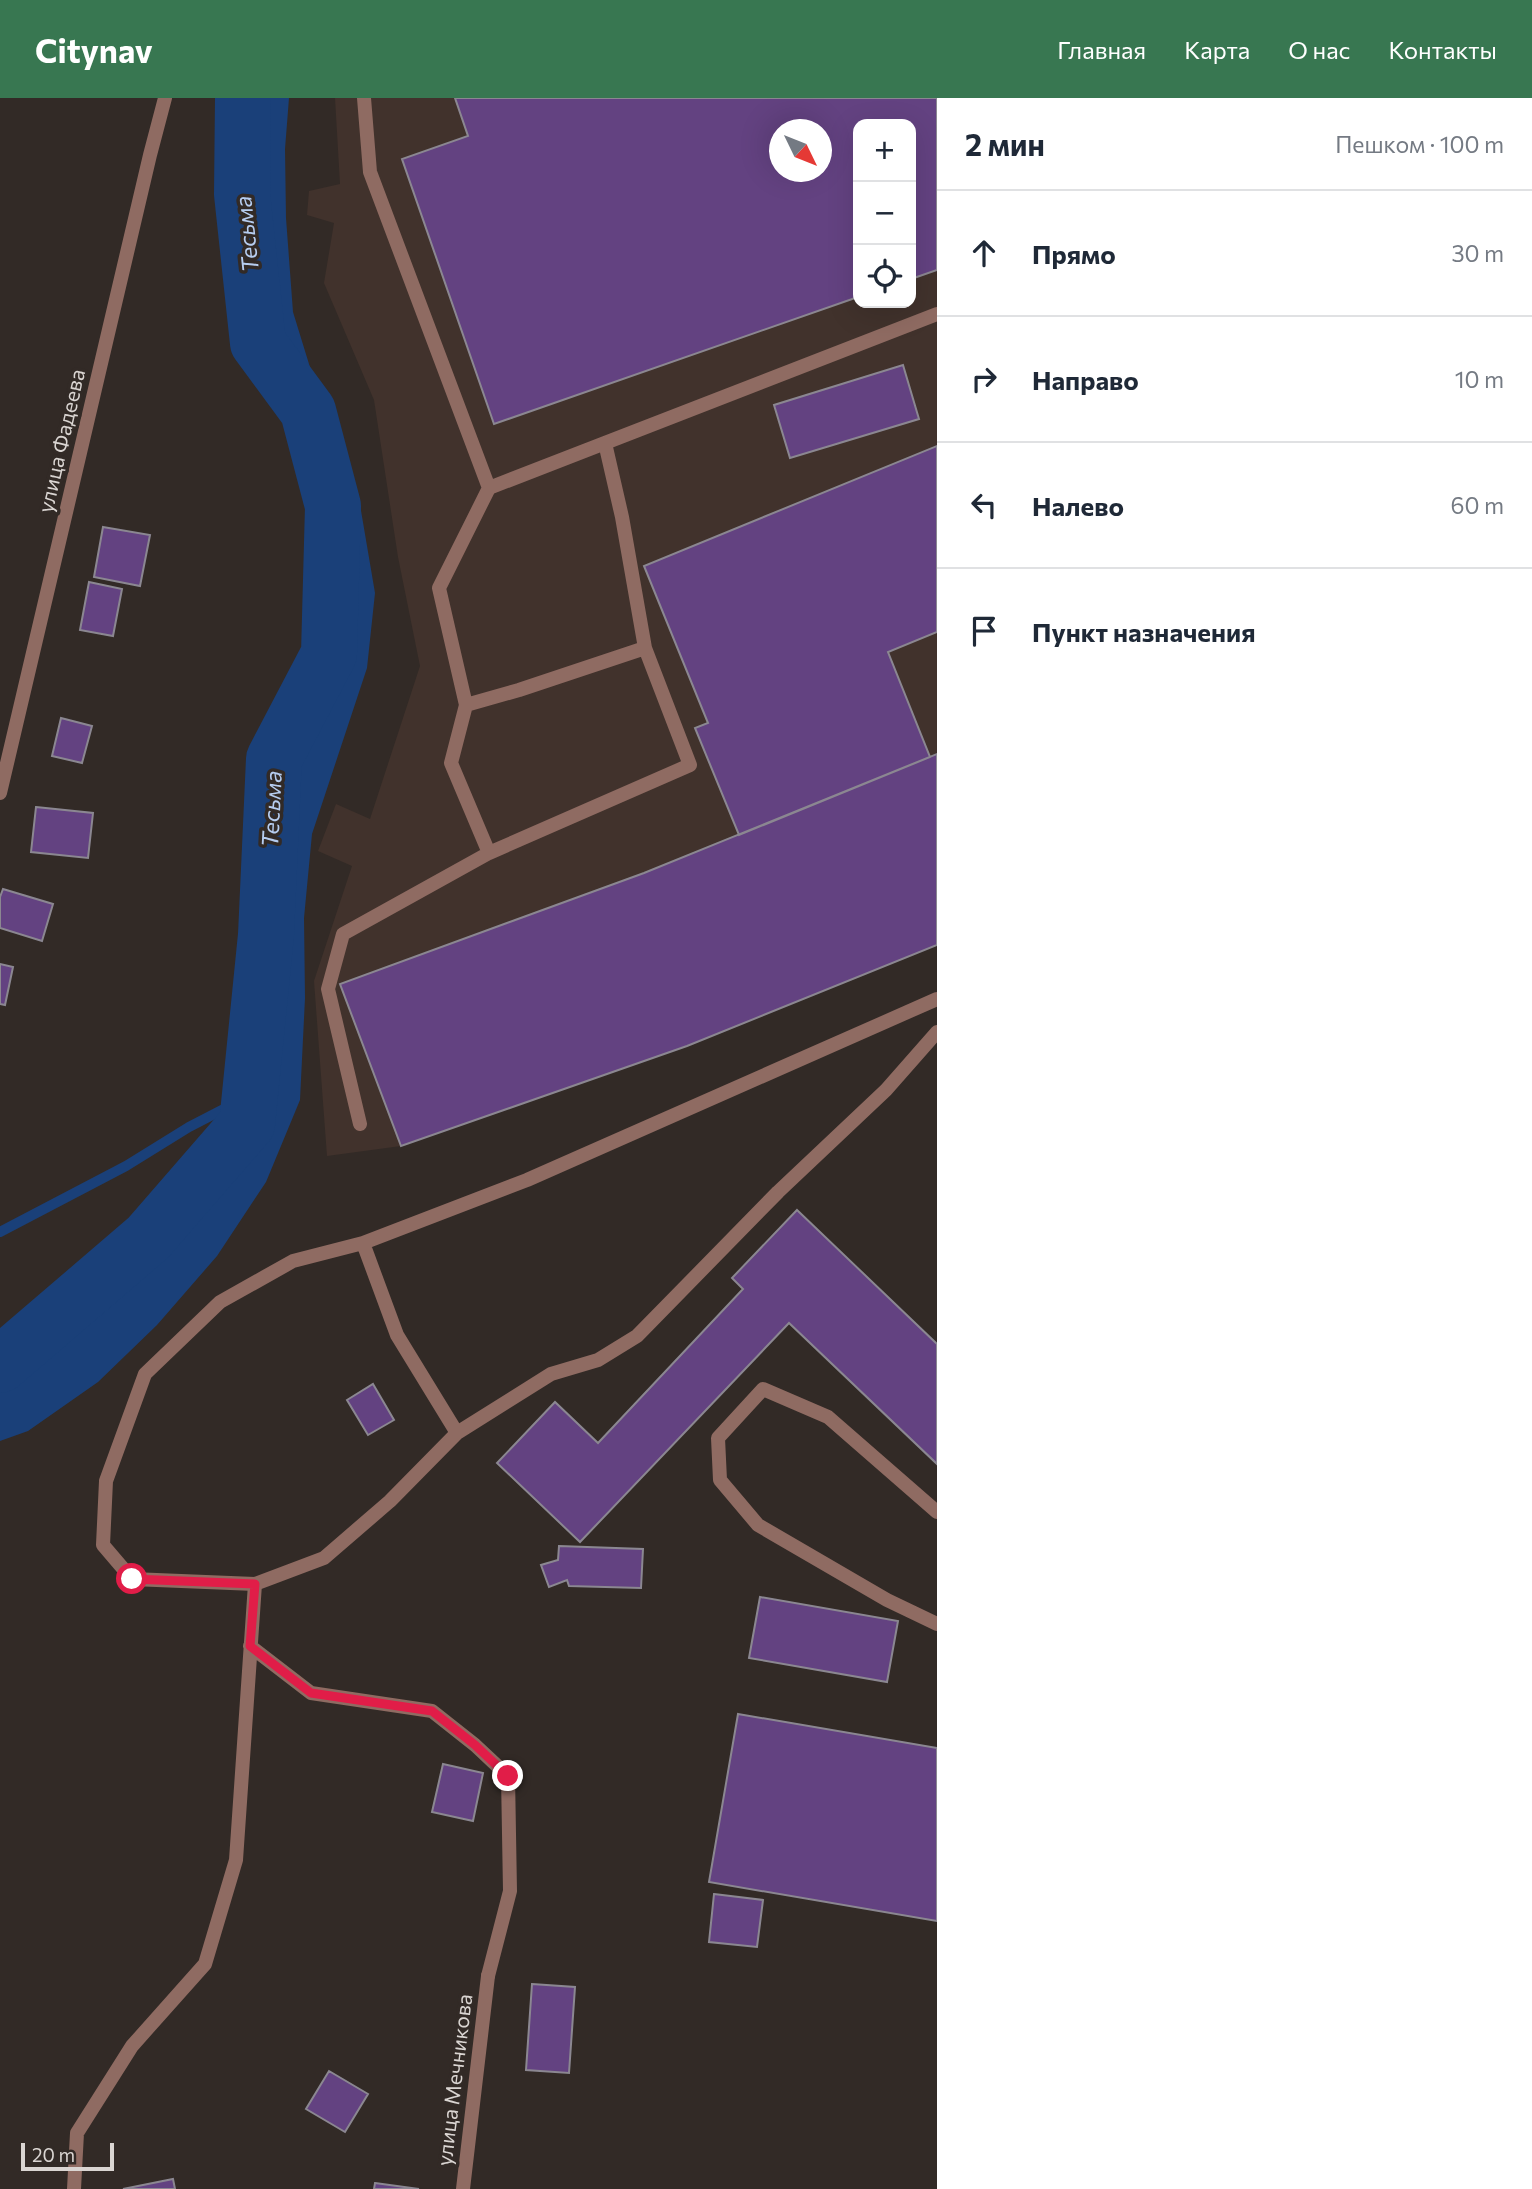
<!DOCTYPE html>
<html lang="ru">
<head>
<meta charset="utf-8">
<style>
	body { margin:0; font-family:Commissioner,sans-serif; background:#f2f2f3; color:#1f2937 }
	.controls { position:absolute; right:21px; top:21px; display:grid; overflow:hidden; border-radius:14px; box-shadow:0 7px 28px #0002 }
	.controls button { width:63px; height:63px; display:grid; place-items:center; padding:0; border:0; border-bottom:2px solid #e0e1e3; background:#fff; color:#1f2937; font:35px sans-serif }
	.compass { position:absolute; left:769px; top:21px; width:63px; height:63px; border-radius:50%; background:#fff; box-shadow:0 7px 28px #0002; rotate:133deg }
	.scale { position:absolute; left:21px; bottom:18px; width:93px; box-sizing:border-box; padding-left:7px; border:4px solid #dad5d2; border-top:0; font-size:19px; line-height:24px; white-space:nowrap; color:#dad5d2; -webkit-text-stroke:5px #322a26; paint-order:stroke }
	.stop { position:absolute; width:21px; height:21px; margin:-16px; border:5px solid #e11d48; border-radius:50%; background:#fff }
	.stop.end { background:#e11d48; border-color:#fff; box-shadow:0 2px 7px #0008 }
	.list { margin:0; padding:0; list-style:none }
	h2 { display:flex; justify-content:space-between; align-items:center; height:91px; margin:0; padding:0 28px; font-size:30px }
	h2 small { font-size:23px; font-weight:400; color:#747a83 }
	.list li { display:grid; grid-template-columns:46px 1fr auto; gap:21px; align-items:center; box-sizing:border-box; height:126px; padding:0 28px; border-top:2px solid #e0e1e3 }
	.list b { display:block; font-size:26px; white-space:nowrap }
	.list em { font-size:23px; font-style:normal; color:#747a83 }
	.icon { flex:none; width:38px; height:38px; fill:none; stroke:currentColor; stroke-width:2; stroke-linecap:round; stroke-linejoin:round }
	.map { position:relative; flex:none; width:937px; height:2091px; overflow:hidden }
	header { display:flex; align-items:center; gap:42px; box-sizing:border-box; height:98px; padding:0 35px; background:#387751; color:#fff }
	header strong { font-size:33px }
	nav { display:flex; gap:38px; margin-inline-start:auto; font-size:24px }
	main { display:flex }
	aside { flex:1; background:#fff }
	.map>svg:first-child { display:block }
	.built { fill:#41322c; fill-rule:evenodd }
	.water { fill:#1a4079 }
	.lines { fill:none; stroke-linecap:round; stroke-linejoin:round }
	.stream { stroke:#1a4079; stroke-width:10 }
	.river { stroke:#1a4079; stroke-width:56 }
	.building { fill:#634281; stroke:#8b8791; stroke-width:2; fill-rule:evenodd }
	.lane { stroke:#8f6b62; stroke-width:14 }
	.street { stroke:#8f6b62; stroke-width:14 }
	.route { stroke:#e11d48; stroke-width:9 }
	.labels { text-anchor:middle; stroke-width:7; stroke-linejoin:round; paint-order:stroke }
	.street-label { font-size:21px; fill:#dad5d2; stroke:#322a26 }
	.water-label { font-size:23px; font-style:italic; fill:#b6cdf0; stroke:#322a26 }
</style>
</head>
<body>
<header>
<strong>Citynav</strong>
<nav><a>Главная</a><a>Карта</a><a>О нас</a><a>Контакты</a></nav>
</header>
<main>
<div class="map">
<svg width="937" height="2091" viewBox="0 0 937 2091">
	<rect width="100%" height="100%" fill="#322a26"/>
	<path class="built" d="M 335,0 L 937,0 L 937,847 L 687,948 L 401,1048 L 327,1058 L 314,883 L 352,768 L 318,753 L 336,706 L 370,721 L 420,568 L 398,459 L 374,302 L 324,185 L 334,125 L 307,117 L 309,93 L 340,86 ZM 858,26 L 911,26 L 911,205 L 858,205 ZM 780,32 L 822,32 L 822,74 L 780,74 Z"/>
	<path class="water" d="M 258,0 L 289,0 L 285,51 L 286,120 L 293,214 L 317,292 L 340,334 L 358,395 L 375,495 L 367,570 L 312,736 L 304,820 L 305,900 L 300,1002 L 266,1084 L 217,1158 L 157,1227 L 98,1284 L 28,1333 L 0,1343 L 0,1287 L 12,1282 L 163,1149 L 213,1073 L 266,962 L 268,886 L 260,813 L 270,745 L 286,684 L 317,606 L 340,506 L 339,415 L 317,345 L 289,300 L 272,265 L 254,173 L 245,86 L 255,41 Z"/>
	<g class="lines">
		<path class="stream" d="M 0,1134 L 126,1068 L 189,1029 L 249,998"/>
		<path class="river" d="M 0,1267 L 148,1140 L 247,1026 L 266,837 L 274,661 L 329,556 L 333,408 L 308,313 L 258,245 L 242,96 L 243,0"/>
	</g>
	<path class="building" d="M 455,0 L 937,0 L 937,172 L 911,181 L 911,26 L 858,26 L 858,199 L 494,326 L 402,61 L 468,38 ZM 780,32 L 822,32 L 822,74 L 780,74 Z
		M 903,267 L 919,321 L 790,360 L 774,307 Z
		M 937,348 L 937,534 L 888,554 L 930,659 L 739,737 L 695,630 L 708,625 L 644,468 Z
		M 103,429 L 150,437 L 140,488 L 94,479 Z
		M 89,484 L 122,491 L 113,538 L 80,532 Z
		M 61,620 L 92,628 L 82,665 L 52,658 Z
		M 937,656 L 937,847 L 687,948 L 401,1048 L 340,886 L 644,775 Z
		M 36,709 L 93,715 L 88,760 L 31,754 Z
		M 3,791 L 53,806 L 42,843 L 0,830 L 0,799 Z
		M 0,866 L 13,869 L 5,907 L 0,906 Z
		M 797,1112 L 937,1246 L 937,1366 L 789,1225 L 580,1444 L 497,1365 L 555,1304 L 598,1345 L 743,1191 L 732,1180 Z
		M 373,1286 L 394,1322 L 368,1337 L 347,1302 Z
		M 559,1448 L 643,1451 L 641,1490 L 569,1488 L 567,1482 L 549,1489 L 541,1467 L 558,1462 Z
		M 760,1499 L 898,1523 L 887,1584 L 749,1560 Z
		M 738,1616 L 937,1650 L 937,1823 L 709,1784 Z
		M 443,1666 L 483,1675 L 473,1723 L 432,1714 Z
		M 714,1796 L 763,1802 L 757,1849 L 709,1844 Z
		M 532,1886 L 575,1889 L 569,1975 L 526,1972 Z
		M 329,1973 L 368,1996 L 345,2034 L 306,2011 Z
		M 173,2081 L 175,2091 L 123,2091 Z
		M 375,2085 L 419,2091 L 374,2091 Z"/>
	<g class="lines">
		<path class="lane" d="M 364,0 L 370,74 L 489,390 L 937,216
			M 466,607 L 519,592 L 645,550
			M 489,755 L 690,667 L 645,550 L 622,419 L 605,345
			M 937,901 L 527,1082 L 363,1145 L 293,1163 L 220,1204 L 145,1276 L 106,1383 L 103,1447 L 132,1481 L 255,1486 L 324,1460 L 390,1403 L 457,1335 L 551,1276 L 598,1262 L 637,1238 L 778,1094 L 886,992 L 937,934
			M 360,1026 L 328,891 L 343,836 L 489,755 L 451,665 L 466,607 L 439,490 L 489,390
			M 363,1145 L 397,1237 L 457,1335
			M 937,1414 L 828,1319 L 763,1291 L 718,1340 L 720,1382 L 758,1427 L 887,1502 L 937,1526
			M 250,1548 L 311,1595 L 432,1613 L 475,1647 L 508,1678 L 510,1793 L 488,1878
			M 74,2091 L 77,2035 L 132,1948 L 205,1866 L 236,1762 L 255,1486"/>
		<path class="street" d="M 0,695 L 150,57 L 165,0
			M 463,2091 L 488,1878"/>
	</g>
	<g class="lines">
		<path class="route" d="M 132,1481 L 255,1486 L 250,1548 L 311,1595 L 432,1613 L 475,1647 L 508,1678"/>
	</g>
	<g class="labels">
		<g class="street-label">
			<text transform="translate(62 343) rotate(-77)" y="7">улица Фадеева</text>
			<text transform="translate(455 1982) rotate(-83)" y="7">улица Мечникова</text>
		</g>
		<g class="water-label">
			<text transform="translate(247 136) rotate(-96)" y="8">Тесьма</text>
			<text transform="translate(272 711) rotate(-87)" y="8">Тесьма</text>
		</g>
	</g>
</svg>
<div class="controls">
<button>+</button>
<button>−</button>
<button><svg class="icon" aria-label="locate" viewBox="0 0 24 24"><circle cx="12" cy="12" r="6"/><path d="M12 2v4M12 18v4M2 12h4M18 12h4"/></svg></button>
</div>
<svg class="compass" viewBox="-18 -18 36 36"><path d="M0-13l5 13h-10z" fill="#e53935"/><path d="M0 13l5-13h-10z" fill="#747a83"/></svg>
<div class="scale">20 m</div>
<div class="stop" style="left:132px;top:1481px"></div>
<div class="stop end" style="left:508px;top:1678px"></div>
</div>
<aside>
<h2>2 мин<small>Пешком · 100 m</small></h2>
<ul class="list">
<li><svg class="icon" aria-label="ahead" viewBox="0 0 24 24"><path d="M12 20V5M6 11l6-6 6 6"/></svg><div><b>Прямо</b></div><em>30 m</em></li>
<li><svg class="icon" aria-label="right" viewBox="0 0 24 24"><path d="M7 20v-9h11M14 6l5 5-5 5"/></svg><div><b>Направо</b></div><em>10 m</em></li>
<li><svg class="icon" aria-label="left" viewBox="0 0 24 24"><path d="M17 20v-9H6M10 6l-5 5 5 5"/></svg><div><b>Налево</b></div><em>60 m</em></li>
<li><svg class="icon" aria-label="arrive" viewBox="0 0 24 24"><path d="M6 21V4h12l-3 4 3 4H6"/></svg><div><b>Пункт назначения</b></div></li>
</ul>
</aside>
</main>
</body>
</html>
